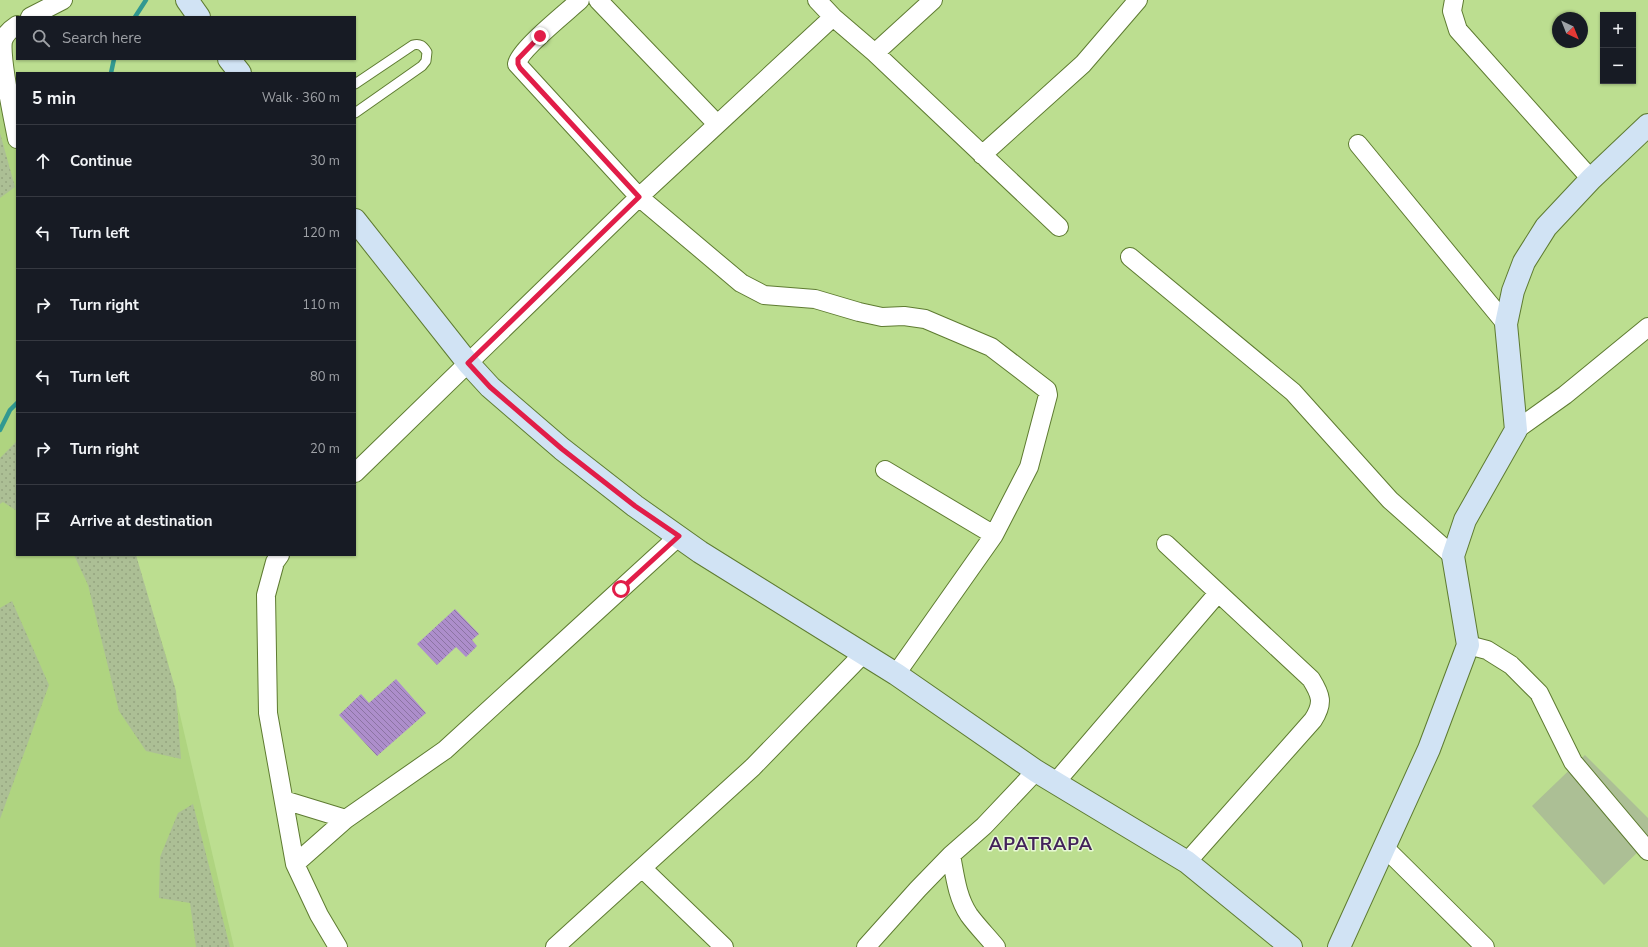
<!DOCTYPE html>
<html lang="en">
<head>
<meta charset="utf-8">
<style>
	body { margin:0; font-family:"Nunito Sans",sans-serif; background:#20242c; color:#f1f3f6 }
	.controls { position:absolute; right:12px; top:12px; display:grid; overflow:hidden; border-radius:0px; box-shadow:0 1px 3px #0004 }
	.controls button { width:36px; height:36px; display:grid; place-items:center; padding:0; border:0; border-bottom:1px solid #363941; background:#171b24; color:#f1f3f6; font:20px sans-serif }
	.compass { position:absolute; left:1552px; top:12px; width:36px; height:36px; border-radius:50%; background:#171b24; box-shadow:0 1px 3px #0004; rotate:137deg }
	.stop { position:absolute; width:12px; height:12px; margin:-9px; border:3px solid #e11d48; border-radius:50%; background:#fff }
	.stop.end { background:#e11d48; border-color:#fff; box-shadow:0 1px 4px #0008 }
	.list { margin:0; padding:0; list-style:none }
	h2 { display:flex; justify-content:space-between; align-items:center; height:52px; margin:0; padding:0 16px; font-size:17px }
	h2 small { font-size:13px; font-weight:400; color:#9ea1a6 }
	.list li { display:grid; grid-template-columns:26px 1fr auto; gap:12px; align-items:center; box-sizing:border-box; height:72px; padding:0 16px; border-top:1px solid #363941 }
	.list b { display:block; font-size:15px; white-space:nowrap }
	.list em { font-size:13px; font-style:normal; color:#9ea1a6 }
	.icon { flex:none; width:22px; height:22px; fill:none; stroke:currentColor; stroke-width:2; stroke-linecap:round; stroke-linejoin:round }
	.map { position:relative; flex:none; width:1648px; height:947px; overflow:hidden }
	.search { position:absolute; background:#171b24; box-shadow:0 1px 3px #0004; left:16px; top:16px; width:340px; height:44px; display:flex; align-items:center; gap:10px; box-sizing:border-box; padding:0 14px; border-radius:0px; color:#9ea1a6; font-size:15px }
	.panel { position:absolute; background:#171b24; box-shadow:0 1px 3px #0004; left:16px; top:72px; width:340px; height:484px; border-radius:0px }
	.map>svg:first-child { display:block }
	.built { fill:#afd480 }
	.grass { fill:url(#grass-dots) }
	.garden { fill:#acbf95 }
	.lines { fill:none; stroke-linecap:round; stroke-linejoin:round }
	.stream { stroke:#319991; stroke-width:4.5 }
	.building { fill:url(#building-back-hatch) }
	.lane-casing { stroke:#5e7b31; stroke-width:11 }
	.street-casing { stroke:#5e7b31; stroke-width:20 }
	.secondary-casing { stroke:#5e7b31; stroke-width:24 }
	.lane { stroke:#fff; stroke-width:9 }
	.street { stroke:#fff; stroke-width:18 }
	.secondary { stroke:#d1e3f4; stroke-width:22 }
	.route { stroke:#e11d48; stroke-width:5 }
	.labels { text-anchor:middle; stroke-width:3; stroke-linejoin:round; paint-order:stroke }
	.district-label { font-size:18px; font-weight:bold; letter-spacing:1px; fill:#42225a; stroke:#e6f8d2 }
</style>
</head>
<body>
<div class="map">
<svg width="1648" height="947" viewBox="0 0 1648 947">
	<defs>
		<pattern id="grass-dots" width="8" height="8" patternUnits="userSpaceOnUse"><rect width="8" height="8" fill="#acbf95"/><path d="M2 2h.1M6 6h.1" fill="none" stroke="#94a47f" stroke-width="1.8" stroke-linecap="round"/></pattern>
		<pattern id="building-back-hatch" width="6" height="6" patternUnits="userSpaceOnUse"><rect width="6" height="6" fill="#ad8ecb"/><path d="M-1 5l2 2M0 0l6 6M5-1l2 2" fill="none" stroke="#8c74a3"/></pattern>
	</defs>
	<rect width="100%" height="100%" fill="#bcde90"/>
	<path class="built" d="M 0,79 L 17,155 L 17,555 L 134,555 L 167,659 L 234,947 L 0,947 Z"/>
	<path class="grass" d="M 0,133 L 15,187 L 0,198 Z
		M 17,441 L 17,511 L 3,502 L 0,504 L 0,458 Z
		M 74,555 L 136,555 L 176,691 L 181,759 L 146,751 L 119,711 L 88,585 Z
		M 12,601 L 49,685 L 0,819 L 0,608 Z
		M 193,804 L 230,947 L 196,947 L 190,903 L 159,898 L 160,857 L 178,813 Z"/>
	<path class="garden" d="M 1585,755 L 1648,818 L 1648,842 L 1604,885 L 1532,806 Z"/>
	<g class="lines">
		<path class="stream" d="M 135,17 L 146,0
			M 111,73 L 114,59
			M 0,430 L 10,410 L 17,403"/>
	</g>
	<path class="building" d="M 455,609 L 479,634 L 472,640 L 477,646 L 466,657 L 456,647 L 437,665 L 417,644 Z
		M 396,679 L 426,713 L 377,756 L 339,715 L 361,694 L 369,703 Z"/>
	<g class="lines">
		<defs>
			<path id="lane" d="M 355,84 L 413,45 C 420,43 423,46 427,52 L 426,61 L 422,66 L 355,113"/>
			<path id="street" d="M 580,0 C 567,12 519,50 517,64 L 639,197 L 741,283 L 764,295 L 815,299 L 859,312 L 882,317 L 904,316 L 925,319 L 991,347 L 1047,390 L 1048,395 L 1029,467 L 994,535 L 896,674
				M 598,0 L 717,124
				M 817,0 L 833,17 L 875,53 L 1059,227
				M 1454,0 L 1452,11 L 1458,30 L 1591,179
				M 30,17 L 63,0
				M 17,25 C 11,29 5,34 3,41 C 0,58 13,118 17,139
				M 875,53 L 933,0
				M 1358,144 L 1506,324
				M 982,155 L 1083,64 L 1138,0
				M 1130,257 L 1293,392 L 1390,500 L 1453,556
				M 1516,430 L 1565,395 L 1648,327
				M 885,470 L 994,535
				M 355,473 L 639,197 L 833,17
				M 1166,544 L 1311,679 C 1321,695 1324,703 1313,720 L 1187,862
				M 280,555 L 275,562 L 266,595 L 268,713 L 295,864 L 319,915 L 338,947
				M 1468,645 L 1487,650 L 1511,665 L 1539,693 L 1573,762 L 1648,851
				M 1055,783 L 1218,593
				M 284,800 L 346,819
				M 1384,847 L 1485,947
				M 951,855 C 955,876 957,897 969,915 C 977,926 987,936 996,947
				M 295,864 L 346,819 L 445,750 L 679,536
				M 642,868 L 724,947
				M 555,947 L 753,767 L 864,653
				M 866,947 L 918,889 L 951,855 L 984,826 L 1036,771"/>
			<path id="secondary" d="M 187,0 L 199,17
				M 229,59 L 240,73
				M 355,220 L 468,363 L 490,387 L 562,449 L 635,506 L 700,552 L 896,674 L 1036,771 L 1187,862 L 1291,947
				M 1339,947 L 1429,749 L 1468,645 L 1453,556 L 1465,520 L 1516,430 L 1506,324 L 1513,291 L 1524,262 L 1546,227 L 1591,179 L 1648,125"/>
		</defs>
		<use href="#lane" class="lane-casing"/>
		<use href="#street" class="street-casing"/>
		<use href="#secondary" class="secondary-casing"/>
		<use href="#lane" class="lane"/>
		<use href="#street" class="street"/>
		<use href="#secondary" class="secondary"/>
	</g>
	<g class="lines">
		<path class="route" d="M 540,36 L 518,59 L 518,64 L 520,68 L 639,197 L 468,363 L 490,387 L 562,449 L 635,506 L 679,536 L 621,589"/>
	</g>
	<g class="labels">
		<g class="district-label">
			<text x="1041" y="850">APATRAPA</text>
		</g>
	</g>
</svg>
<div class="controls">
<button>+</button>
<button>−</button>
</div>
<svg class="compass" viewBox="-18 -18 36 36"><path d="M0-13l5 13h-10z" fill="#e53935"/><path d="M0 13l5-13h-10z" fill="#9ea1a6"/></svg>
<div class="stop" style="left:621px;top:589px"></div>
<div class="stop end" style="left:540px;top:36px"></div>
<div class="search"><svg class="icon" aria-label="search" viewBox="0 0 24 24"><circle cx="10" cy="10" r="6"/><path d="M15 15l6 6"/></svg>Search here</div>
<section class="panel">
<h2>5 min<small>Walk · 360 m</small></h2>
<ul class="list">
<li><svg class="icon" aria-label="ahead" viewBox="0 0 24 24"><path d="M12 20V5M6 11l6-6 6 6"/></svg><div><b>Continue</b></div><em>30 m</em></li>
<li><svg class="icon" aria-label="left" viewBox="0 0 24 24"><path d="M17 20v-9H6M10 6l-5 5 5 5"/></svg><div><b>Turn left</b></div><em>120 m</em></li>
<li><svg class="icon" aria-label="right" viewBox="0 0 24 24"><path d="M7 20v-9h11M14 6l5 5-5 5"/></svg><div><b>Turn right</b></div><em>110 m</em></li>
<li><svg class="icon" aria-label="left" viewBox="0 0 24 24"><path d="M17 20v-9H6M10 6l-5 5 5 5"/></svg><div><b>Turn left</b></div><em>80 m</em></li>
<li><svg class="icon" aria-label="right" viewBox="0 0 24 24"><path d="M7 20v-9h11M14 6l5 5-5 5"/></svg><div><b>Turn right</b></div><em>20 m</em></li>
<li><svg class="icon" aria-label="arrive" viewBox="0 0 24 24"><path d="M6 21V4h12l-3 4 3 4H6"/></svg><div><b>Arrive at destination</b></div></li>
</ul>
</section>
</div>
</body>
</html>
